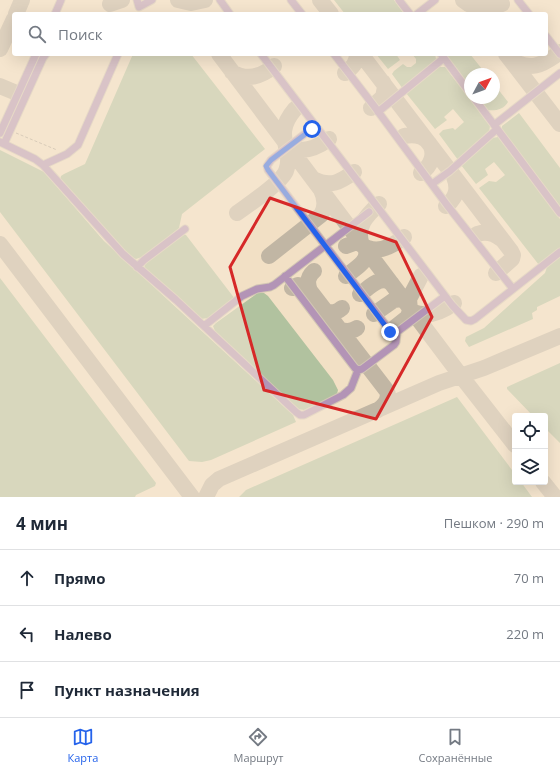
<!DOCTYPE html>
<html lang="ru">
<head>
<meta charset="utf-8">
<style>
	body { margin:0; font-family:"Open Sans",sans-serif; background:#f6f6f7; color:#1f2937 }
	.controls { position:absolute; right:12px; bottom:12px; display:grid; overflow:hidden; border-radius:4px; box-shadow:0 4px 16px #0002 }
	.controls button { width:36px; height:36px; display:grid; place-items:center; padding:0; border:0; border-bottom:1px solid #e0e1e3; background:#fff; color:#1f2937; font:20px sans-serif }
	.compass { position:absolute; left:464px; top:68px; width:36px; height:36px; border-radius:50%; background:#fff; box-shadow:0 4px 16px #0002; rotate:49deg }
	.stop { position:absolute; width:12px; height:12px; margin:-9px; border:3px solid #2563eb; border-radius:50%; background:#fff }
	.stop.end { background:#2563eb; border-color:#fff; box-shadow:0 1px 4px #0008 }
	.list { margin:0; padding:0; list-style:none }
	h2 { display:flex; justify-content:space-between; align-items:center; height:52px; margin:0; padding:0 16px; font-size:17px }
	h2 small { font-size:13px; font-weight:400; color:#747a83 }
	.list li { display:grid; grid-template-columns:26px 1fr auto; gap:12px; align-items:center; box-sizing:border-box; height:56px; padding:0 16px; border-top:1px solid #e0e1e3 }
	.list b { display:block; font-size:15px; white-space:nowrap }
	.list em { font-size:13px; font-style:normal; color:#747a83 }
	.icon { flex:none; width:22px; height:22px; fill:none; stroke:currentColor; stroke-width:2; stroke-linecap:round; stroke-linejoin:round }
	.map { position:relative; flex:none; width:560px; height:497px; overflow:hidden }
	.search { position:absolute; background:#fff; box-shadow:0 4px 16px #0002; left:12px; right:12px; top:12px; height:44px; display:flex; align-items:center; gap:10px; box-sizing:border-box; padding:0 14px; border-radius:4px; color:#747a83; font-size:15px }
	.sheet { height:220px; background:#fff }
	nav { display:flex; justify-content:space-around; align-items:center; box-sizing:border-box; height:56px; border-top:1px solid #e0e1e3; background:#fff; font-size:11px; color:#747a83 }
	nav a { display:grid; justify-items:center; gap:2px }
	nav .on { color:#2563eb }
	.map>svg:first-child { display:block }
	.built { fill:#f2e0c5; fill-rule:evenodd }
	.green { fill:#b1c29f }
	.lines { fill:none; stroke-linecap:round; stroke-linejoin:round }
	.taxiway { stroke:#c1b6a4; stroke-width:16 }
	.minor-casing { stroke:#d2c6b4; stroke-width:9 }
	.path { stroke:#b2a797; stroke-width:1; stroke-dasharray:3 2; stroke-linecap:butt }
	.minor { stroke:#b394b6; stroke-width:7 }
	.route { stroke:#2563eb; stroke-width:5 }
	.marked { fill:none; stroke:#d62828; stroke-width:3; stroke-linejoin:round }
</style>
</head>
<body>
<div class="map">
<svg width="560" height="497" viewBox="0 0 560 497">
	<rect width="100%" height="100%" fill="#f7e9d5"/>
	<path class="built" d="M 0,0 L 560,0 L 560,497 L 0,497 ZM 14,14 L 546,14 L 546,54 L 14,54 ZM 470,74 L 494,74 L 494,98 L 470,98 ZM 515,416 L 545,416 L 545,482 L 515,482 Z"/>
	<path class="green" d="M 334,0 L 394,0 L 404,14 L 345,14 Z
		M 133,54 L 191,54 L 265,149 L 182,214 L 179,228 L 145,256 L 136,259 L 128,256 L 60,180 L 61,176 L 64,174 L 85,164 Z
		M 376,54 L 396,54 L 400,60 L 388,69 Z
		M 412,54 L 435,54 L 436,59 L 403,89 L 392,74 L 394,71 L 403,64 L 407,67 L 411,67 L 416,63 L 416,59 Z
		M 444,54 L 470,54 L 486,74 L 470,74 L 470,88 Z
		M 437,67 L 445,67 L 490,126 L 489,133 L 458,160 L 439,134 L 443,130 L 453,128 L 455,130 L 464,122 L 453,109 L 444,117 L 447,120 L 435,129 L 406,93 Z
		M 494,84 L 508,102 C 503,110 496,111 486,110 L 478,98 L 494,98 Z
		M 519,113 L 560,168 L 560,206 L 502,130 L 502,126 Z
		M 498,137 L 560,219 L 560,250 L 539,265 L 479,188 L 489,181 L 496,182 L 505,175 L 494,162 L 485,169 L 488,175 L 476,184 L 461,165 L 492,138 Z
		M 0,150 L 44,172 L 104,241 L 293,415 L 296,422 L 211,460 L 202,462 L 189,461 L 0,212 Z
		M 183,234 L 186,235 L 235,299 L 208,318 L 201,319 L 144,269 L 145,264 Z
		M 560,257 L 560,296 L 537,307 L 537,310 L 532,313 L 533,319 L 469,347 L 465,341 L 466,337 L 484,328 L 545,273 L 547,267 Z
		M 0,278 L 156,483 L 155,486 L 136,495 L 135,497 L 0,497 Z
		M 259,292 L 264,293 L 268,296 L 333,380 L 338,390 L 337,394 L 304,410 L 297,409 L 215,331 L 213,326 L 216,323 Z
		M 560,363 L 560,443 L 545,428 L 545,416 L 533,416 L 507,389 L 507,387 Z
		M 457,397 L 515,474 L 515,482 L 521,482 L 532,497 L 239,497 L 246,490 Z"/>
	<g class="lines">
		<path class="taxiway" d="M 178,0 L 191,3 L 205,0
			M 320,0 L 331,14
			M 463,0 C 475,10 488,10 502,4
			M 110,4 L 122,0
			M 16,14 L 22,0
			M 0,49 L 14,19
			M 219,54 L 461,376 L 515,445
			M 361,54 L 511,251 L 513,255 L 512,259 L 496,273
			M 506,54 L 560,124
			M 509,58 C 529,73 543,65 560,52
			M 232,72 C 247,81 261,77 274,66
			M 345,73 C 352,68 357,63 357,54
			M 0,86 L 19,94
			M 371,108 L 383,97 L 385,87 L 383,82
			M 404,136 C 431,130 443,157 421,173
			M 289,147 C 303,154 318,147 329,139
			M 313,179 C 331,188 340,182 354,172
			M 446,206 C 456,198 459,189 454,177
			M 237,213 C 248,205 281,183 286,171 C 295,148 271,137 295,109
			M 477,234 C 486,231 494,233 501,239
			M 0,244 L 192,497
			M 362,245 C 355,227 367,215 379,204
			M 346,246 L 357,242 C 361,244 364,247 368,248 C 381,253 394,245 404,237
			M 269,256 L 321,215 C 326,207 325,198 321,190
			M 346,276 C 354,269 369,262 366,250
			M 292,288 L 298,285 L 307,287 L 387,391 C 390,399 385,405 378,410
			M 310,291 C 307,283 307,277 314,271
			M 360,294 C 369,288 382,273 392,284
			M 413,312 C 428,318 442,312 454,303
			M 374,314 L 394,300 L 401,299 L 407,303
			M 326,317 L 325,311 C 332,313 336,313 342,308
			M 339,329 C 345,332 351,332 357,328
			M 389,332 L 408,317 L 410,310 L 409,299 L 421,276
			M 543,482 L 555,497
			M 206,497 L 212,485 L 219,479 L 439,383 L 484,368 L 560,336"/>
		<defs>
			<path id="minor" d="M 137,0 L 139,7 L 152,0
				M 220,0 L 230,14
				M 291,0 L 302,14
				M 399,0 L 410,14
				M 518,0 L 529,14
				M 55,14 L 61,0
				M 417,14 L 435,0
				M 546,36 L 560,54
				M 261,54 L 452,305 L 466,320 L 471,321 L 475,319 L 560,252
				M 334,54 L 374,106 L 447,205 L 513,289
				M 441,54 L 470,93
				M 474,98 L 560,213
				M 378,112 L 444,58
				M 494,125 L 560,73
				M 315,126 L 271,160 L 267,166 L 268,170 L 376,312 L 390,331 L 394,333 L 397,332 L 445,296
				M 0,133 L 36,54
				M 0,142 L 35,159 L 43,165 L 123,254 L 176,300 L 296,412 L 300,415 L 304,415 L 343,395 L 351,388 L 358,370
				M 4,144 L 43,58 L 46,54
				M 43,165 L 67,154 L 78,145 L 118,54
				M 432,184 L 450,171 L 497,129
				M 137,267 L 144,260 L 185,229
				M 285,276 L 355,368 L 358,370 L 362,369 L 394,345 L 396,342 L 397,332
				M 204,326 L 242,296 L 257,289 L 270,287 L 274,285 L 369,212"/>
		</defs>
		<use href="#minor" class="minor-casing"/>
		<path class="path" d="M 16,133 L 57,150"/>
		<use href="#minor" class="minor"/>
	</g>
	<g class="lines">
		<path class="route" d="M 312,129 L 271,160 L 266,166 L 268,170 L 390,332"/>
	</g>
	<path d="M0 0H560V497H0ZM 270,198 L 396,242 L 432,317 L 376,419 L 264,390 L 230,267 Z" fill="#f7e9d5" fill-opacity=".55" fill-rule="evenodd"/>
	<path class="marked" d="M 270,198 L 396,242 L 432,317 L 376,419 L 264,390 L 230,267 Z"/>
</svg>
<div class="controls">
<button><svg class="icon" aria-label="locate" viewBox="0 0 24 24"><circle cx="12" cy="12" r="6"/><path d="M12 2v4M12 18v4M2 12h4M18 12h4"/></svg></button>
<button><svg class="icon" aria-label="layers" viewBox="0 0 24 24"><path d="M12 4l9 5-9 5-9-5zM3 14l9 5 9-5"/></svg></button>
</div>
<svg class="compass" viewBox="-18 -18 36 36"><path d="M0-13l5 13h-10z" fill="#e53935"/><path d="M0 13l5-13h-10z" fill="#747a83"/></svg>
<div class="stop" style="left:312px;top:129px"></div>
<div class="stop end" style="left:390px;top:332px"></div>
<div class="search"><svg class="icon" aria-label="search" viewBox="0 0 24 24"><circle cx="10" cy="10" r="6"/><path d="M15 15l6 6"/></svg>Поиск</div>
</div>
<section class="sheet">
<h2>4 мин<small>Пешком · 290 m</small></h2>
<ul class="list">
<li><svg class="icon" aria-label="ahead" viewBox="0 0 24 24"><path d="M12 20V5M6 11l6-6 6 6"/></svg><div><b>Прямо</b></div><em>70 m</em></li>
<li><svg class="icon" aria-label="left" viewBox="0 0 24 24"><path d="M17 20v-9H6M10 6l-5 5 5 5"/></svg><div><b>Налево</b></div><em>220 m</em></li>
<li><svg class="icon" aria-label="arrive" viewBox="0 0 24 24"><path d="M6 21V4h12l-3 4 3 4H6"/></svg><div><b>Пункт назначения</b></div></li>
</ul>
</section>
<nav>
<a class="on"><svg class="icon" aria-label="map" viewBox="0 0 24 24"><path d="M3 6l6-2 6 2 6-2v14l-6 2-6-2-6 2zM9 4v14M15 6v14"/></svg>Карта</a>
<a><svg class="icon" aria-label="directions" viewBox="0 0 24 24"><path d="M12 3l9 9-9 9-9-9zM9 14v-3h6M13 9l2 2-2 2"/></svg>Маршрут</a>
<a><svg class="icon" aria-label="saved" viewBox="0 0 24 24"><path d="M7 4h10v16l-5-4-5 4z"/></svg>Сохранённые</a>
</nav>
</body>
</html>
